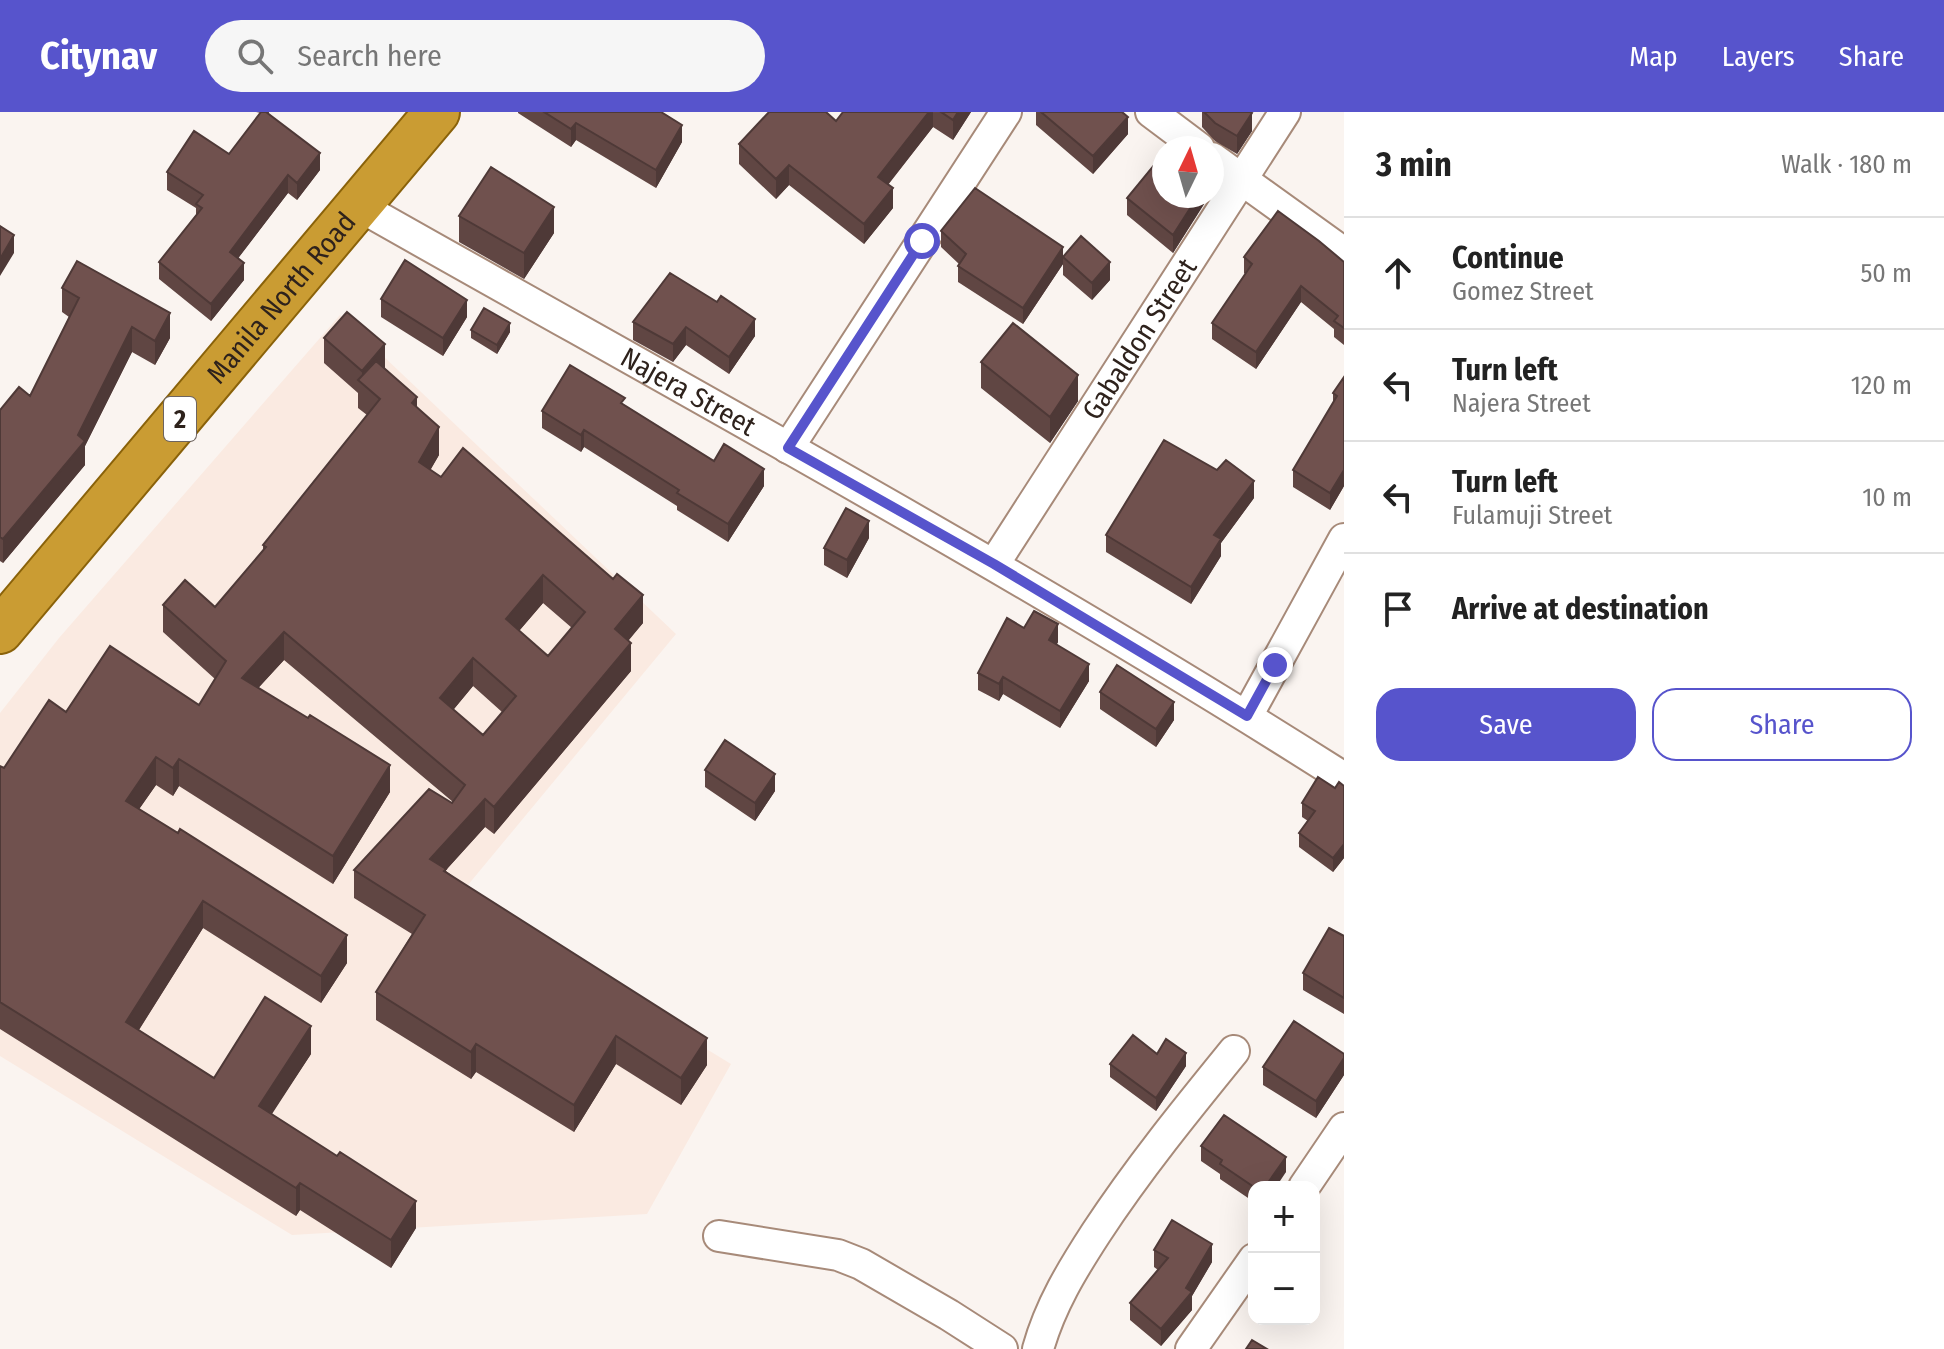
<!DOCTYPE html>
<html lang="en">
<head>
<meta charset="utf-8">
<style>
	body { margin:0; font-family:"Fira Sans Condensed",sans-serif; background:#f6f6f6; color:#222 }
	.controls { position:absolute; right:24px; bottom:24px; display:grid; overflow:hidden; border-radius:16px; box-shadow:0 8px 32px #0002 }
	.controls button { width:72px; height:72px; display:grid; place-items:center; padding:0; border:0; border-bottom:2px solid #e0e0e0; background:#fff; color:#222; font:40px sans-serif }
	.compass { position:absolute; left:1152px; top:24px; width:72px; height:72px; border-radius:50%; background:#fff; box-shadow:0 8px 32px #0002; rotate:5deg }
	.stop { position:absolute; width:24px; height:24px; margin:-18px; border:6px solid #5754cc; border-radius:50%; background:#fff }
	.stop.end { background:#5754cc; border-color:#fff; box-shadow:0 2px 8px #0008 }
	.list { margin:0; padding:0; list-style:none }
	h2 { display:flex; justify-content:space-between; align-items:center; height:104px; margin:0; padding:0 32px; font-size:34px }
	h2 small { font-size:26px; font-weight:400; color:#767676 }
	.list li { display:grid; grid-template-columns:52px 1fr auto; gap:24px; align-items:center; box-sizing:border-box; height:112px; padding:0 32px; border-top:2px solid #e0e0e0 }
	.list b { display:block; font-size:30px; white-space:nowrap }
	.list p { margin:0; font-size:26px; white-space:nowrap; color:#767676 }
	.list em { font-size:26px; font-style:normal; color:#767676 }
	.actions { display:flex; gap:16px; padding:24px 32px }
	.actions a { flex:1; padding:18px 0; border:2px solid #5754cc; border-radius:24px; text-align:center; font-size:28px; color:#5754cc }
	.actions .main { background:#5754cc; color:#fff }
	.icon { flex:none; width:44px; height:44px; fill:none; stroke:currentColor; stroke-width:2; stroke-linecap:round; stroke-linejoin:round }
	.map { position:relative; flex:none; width:1344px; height:1237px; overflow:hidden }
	header { display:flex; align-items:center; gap:48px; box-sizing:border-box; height:112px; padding:0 40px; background:#5754cc; color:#fff }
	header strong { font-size:38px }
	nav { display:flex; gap:44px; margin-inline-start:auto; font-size:28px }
	.search { width:560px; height:72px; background:#f6f6f6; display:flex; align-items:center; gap:20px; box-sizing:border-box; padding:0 28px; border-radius:44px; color:#767676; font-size:30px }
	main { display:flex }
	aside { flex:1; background:#fff }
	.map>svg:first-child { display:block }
	.built { fill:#faeae1 }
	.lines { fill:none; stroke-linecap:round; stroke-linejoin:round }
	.minor-casing { stroke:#a78a79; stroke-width:34 }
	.trunk-casing { stroke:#8a620a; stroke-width:48 }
	.minor { stroke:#fff; stroke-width:30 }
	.trunk { stroke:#ca9c33; stroke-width:44 }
	.wall { fill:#604643; fill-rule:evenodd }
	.shaded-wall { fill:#4e3937 }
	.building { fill:#70514e; stroke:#4e3937; stroke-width:2; fill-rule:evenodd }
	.route { stroke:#5754cc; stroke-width:10 }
	.labels { text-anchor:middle; stroke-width:8; stroke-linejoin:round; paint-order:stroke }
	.shield { fill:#fff; stroke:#6d6460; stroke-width:2 }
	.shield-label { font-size:26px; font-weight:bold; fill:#2e221c }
	.street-label { font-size:28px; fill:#2e221c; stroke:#fff }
</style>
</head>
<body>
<header>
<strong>Citynav</strong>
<div class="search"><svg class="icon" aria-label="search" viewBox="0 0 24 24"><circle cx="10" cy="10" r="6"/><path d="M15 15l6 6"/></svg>Search here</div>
<nav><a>Map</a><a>Layers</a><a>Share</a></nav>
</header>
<main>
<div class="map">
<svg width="1344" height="1237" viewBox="0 0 1344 1237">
	<rect width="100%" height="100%" fill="#faf4f0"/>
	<path class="built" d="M 340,203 L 676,522 L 458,785 L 731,952 L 647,1102 L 292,1123 L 0,944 L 0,601 L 59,526 Z"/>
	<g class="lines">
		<defs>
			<g id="minor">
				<path d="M 1151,0 L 1199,36"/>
				<path d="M 1212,46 L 1344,141"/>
				<path id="s1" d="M 359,94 C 689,281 1024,462 1344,666"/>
				<path d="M 788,336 L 1006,0"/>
				<path id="s2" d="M 994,452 L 1285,0"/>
				<path d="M 1247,604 L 1344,427"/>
				<path d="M 1304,1075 L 1344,1016"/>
				<path d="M 719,1124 L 838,1143 L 861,1152 L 949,1203 L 1002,1237"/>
				<path d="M 1038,1237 C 1050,1194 1072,1158 1096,1121 C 1138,1057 1186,998 1234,939"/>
				<path d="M 1191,1237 L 1254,1147"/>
			</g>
			<g id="trunk">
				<path id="s3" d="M 0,519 L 437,0"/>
			</g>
		</defs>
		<use href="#minor" class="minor-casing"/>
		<use href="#trunk" class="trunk-casing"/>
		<use href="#minor" class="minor"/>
		<use href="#trunk" class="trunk"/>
	</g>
	<path class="wall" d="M 256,0 L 269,0 L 269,2 L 320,58 L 297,88 L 288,81 L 238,146 L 244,168 L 211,209 L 159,167 L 159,150 L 196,103 L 196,96 L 167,78 L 167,60 L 229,42 L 261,1 Z
		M 518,0 L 633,0 L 682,30 L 656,76 L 576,28 L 571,35 L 518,1 Z
		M 843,0 L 971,0 L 953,28 L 933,15 L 888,73 L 893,96 L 864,132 L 789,73 L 776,87 L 739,52 L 739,32 L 836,9 Z
		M 1036,0 L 1122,0 L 1128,22 L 1093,62 L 1036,13 Z
		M 1202,0 L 1250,0 L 1252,19 L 1237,42 L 1215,29 L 1202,15 Z
		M 1204,84 L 1204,92 L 1173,141 L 1127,103 L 1127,86 Z
		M 459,104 L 554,121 L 524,167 L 459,130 Z
		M 941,119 L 1063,145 L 1110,168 L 1092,188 L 1063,163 L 1063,152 L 1023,212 L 958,170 L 958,154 L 959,152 L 941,135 Z
		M 1244,145 L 1344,150 L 1344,233 L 1334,225 L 1334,217 L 1301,190 L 1256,257 L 1212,227 L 1212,211 L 1245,162 L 1244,161 Z
		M 670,161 L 755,224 L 729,262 L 686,233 L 673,250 L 633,228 L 633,210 Z
		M 62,176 L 170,226 L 155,253 L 132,240 L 85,334 L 85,353 L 3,451 L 0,449 L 0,298 L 30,284 L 69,205 L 62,200 Z
		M 381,187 L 467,205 L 443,244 L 381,205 Z
		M 471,218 L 510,220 L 497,242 L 471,226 Z
		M 324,226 L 385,257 L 417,296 L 439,343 L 430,358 L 643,511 L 628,528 L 631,559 L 494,722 L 485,715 L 446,758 L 446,759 L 707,953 L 681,993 L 616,952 L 574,1020 L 476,960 L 471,967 L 376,908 L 376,880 L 412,822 L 354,786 L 354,758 L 453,690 L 284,548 L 258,576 L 390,680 L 333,772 L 179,674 L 173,684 L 156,673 L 139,697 L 347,851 L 321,891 L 203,816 L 139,918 L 214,966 L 311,942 L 271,1002 L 416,1116 L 391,1156 L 300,1098 L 296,1104 L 0,917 L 0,654 L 4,656 L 66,600 L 199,593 L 215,567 L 163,520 L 163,493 L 215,495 L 263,438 L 263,433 L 367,303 L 358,296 L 358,281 L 324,251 ZM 543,491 L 572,516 L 548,544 L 519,519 ZM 473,574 L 502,600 L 483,623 L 453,598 Z
		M 981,250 L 1078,289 L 1050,331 L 981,276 Z
		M 1344,265 L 1344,374 L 1330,398 L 1293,375 L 1293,358 L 1333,291 L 1333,281 Z
		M 625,294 L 714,349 L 764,374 L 728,430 L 677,398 L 677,394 L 584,335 L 581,340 L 542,316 L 542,299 Z
		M 1254,386 L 1221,431 L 1221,444 L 1191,492 L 1106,440 L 1106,423 Z
		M 869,426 L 847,466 L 824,453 L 824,436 Z
		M 1024,516 L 1058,530 L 1057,532 L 1089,569 L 1060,616 L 1003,582 L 999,589 L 978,578 L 978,561 Z
		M 1100,580 L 1174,608 L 1156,635 L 1100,597 Z
		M 705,658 L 775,679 L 755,709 L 705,675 Z
		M 1344,674 L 1344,746 L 1333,760 L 1299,735 L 1299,721 L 1308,709 L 1302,705 L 1302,691 L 1335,676 Z
		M 1344,824 L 1344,902 L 1303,878 L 1303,861 Z
		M 1157,942 L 1186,954 L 1156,999 L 1110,965 L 1110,952 Z
		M 1344,942 L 1344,963 L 1316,1006 L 1263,973 L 1263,955 Z
		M 1201,1034 L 1286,1060 L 1254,1075 L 1254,1090 L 1220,1067 L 1220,1062 L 1201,1049 Z
		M 1154,1138 L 1212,1150 L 1192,1184 L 1192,1198 L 1161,1234 L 1130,1208 L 1130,1191 L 1158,1158 L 1154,1155 Z"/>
	<path class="shaded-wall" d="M 929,0 L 933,0 L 933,15 L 878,85 L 878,65 Z
		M 958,0 L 971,0 L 953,28 L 953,8 Z
		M 1252,1 L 1252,19 L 1237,42 L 1237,24 Z
		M 1128,5 L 1128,22 L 1093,62 L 1093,44 Z
		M 576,11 L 576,28 L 571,35 L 571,17 Z
		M 682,13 L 682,30 L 656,76 L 656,58 Z
		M 320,41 L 320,58 L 297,88 L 297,71 Z
		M 789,53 L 789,73 L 776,87 L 776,67 Z
		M 288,63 L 288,81 L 230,157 L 230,140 Z
		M 893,76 L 893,96 L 864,132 L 864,112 Z
		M 1198,84 L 1204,84 L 1204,92 L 1173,141 L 1173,123 Z
		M 554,95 L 554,121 L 524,167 L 524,141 Z
		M 14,123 L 14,141 L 0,164 L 0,147 Z
		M 1063,135 L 1063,152 L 1023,212 L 1023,196 Z
		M 1110,150 L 1110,168 L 1092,188 L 1092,171 Z
		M 244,151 L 244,168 L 211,209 L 211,192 Z
		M 1301,174 L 1301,190 L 1256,257 L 1256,240 Z
		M 467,188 L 467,205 L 443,244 L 443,226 Z
		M 170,201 L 170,226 L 155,253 L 155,229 Z
		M 755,207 L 755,224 L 729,262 L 729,245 Z
		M 510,211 L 510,220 L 497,242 L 497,233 Z
		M 132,215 L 132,240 L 85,334 L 85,353 L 3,451 L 3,427 L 78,323 Z
		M 686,215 L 686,233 L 673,250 L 673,232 Z
		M 385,232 L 385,258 L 362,272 L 362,259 Z
		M 1078,263 L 1078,289 L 1050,331 L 1050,305 Z
		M 417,285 L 417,313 L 412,291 Z
		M 439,315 L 439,343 L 419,378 L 419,350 Z
		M 584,318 L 584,335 L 581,340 L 581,323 Z
		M 764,357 L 764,374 L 728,430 L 728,412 Z
		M 1344,358 L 1344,374 L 1330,398 L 1330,381 Z
		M 1254,369 L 1254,386 L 1221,431 L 1221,444 L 1191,492 L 1191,475 L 1214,423 Z
		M 869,409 L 869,426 L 847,466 L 847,448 Z
		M 543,463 L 543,491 L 506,534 L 506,507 Z
		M 643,483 L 643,511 L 615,545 L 615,517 Z
		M 1058,512 L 1058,530 L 1049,545 L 1049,528 Z
		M 284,520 L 284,548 L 242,594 L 242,566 Z
		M 631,531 L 631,559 L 494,722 L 494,695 Z
		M 473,546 L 473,574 L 440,614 L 440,586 Z
		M 1089,552 L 1089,569 L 1060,616 L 1060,599 Z
		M 1003,565 L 1003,582 L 999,589 L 999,572 Z
		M 1174,590 L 1174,608 L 1156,635 L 1156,617 Z
		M 156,645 L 156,673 L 126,716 L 126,689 Z
		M 179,647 L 179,674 L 173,684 L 173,656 Z
		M 390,653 L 390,680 L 333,772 L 333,744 Z
		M 775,662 L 775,679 L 755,709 L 755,691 Z
		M 485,687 L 485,715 L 446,758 L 446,784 L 430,747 Z
		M 1344,732 L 1344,746 L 1333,760 L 1333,746 Z
		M 203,789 L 203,816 L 126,938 L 126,910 Z
		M 347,823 L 347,851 L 321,891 L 321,864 Z
		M 311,914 L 311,942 L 259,1022 L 259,994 Z
		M 616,924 L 616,952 L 574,1020 L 574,993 Z
		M 707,926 L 707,953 L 681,993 L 681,966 Z
		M 476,932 L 476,960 L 471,967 L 471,940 Z
		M 1186,941 L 1186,954 L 1156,999 L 1156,986 Z
		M 1344,946 L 1344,963 L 1316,1006 L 1316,989 Z
		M 1286,1045 L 1286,1060 L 1276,1075 L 1265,1075 Z
		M 300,1071 L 300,1098 L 296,1104 L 296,1076 Z
		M 416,1089 L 416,1116 L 391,1156 L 391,1128 Z
		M 1212,1132 L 1212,1150 L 1192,1184 L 1192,1198 L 1161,1234 L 1161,1217 Z"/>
	<path class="building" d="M 261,0 L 266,0 L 320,41 L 297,71 L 288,63 L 230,140 L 244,151 L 211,192 L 159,150 L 202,96 L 196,92 L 203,83 L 167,60 L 194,19 L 229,42 Z
		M 544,0 L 661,0 L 682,13 L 656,58 L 576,11 L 571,17 Z
		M 769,0 L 826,0 L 836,9 L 843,0 L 929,0 L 878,65 L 893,76 L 864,112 L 789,53 L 776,67 L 739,32 Z
		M 941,0 L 958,0 L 953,8 Z
		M 1041,0 L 1122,0 L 1128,5 L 1093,44 Z
		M 1204,0 L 1250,0 L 1252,1 L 1237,24 L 1215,11 Z
		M 1164,41 L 1164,84 L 1198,84 L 1173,123 L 1127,86 Z
		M 491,55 L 554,95 L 524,141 L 459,104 Z
		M 975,76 L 1063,135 L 1023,196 L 958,154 L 966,142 L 941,119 Z
		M 1278,99 L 1319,129 L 1344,150 L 1344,216 L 1334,209 L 1338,204 L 1301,174 L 1256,240 L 1212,211 L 1252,152 L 1244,145 Z
		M 0,114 L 14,123 L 0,147 Z
		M 1081,124 L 1110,150 L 1092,171 L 1063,145 Z
		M 405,148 L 467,188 L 443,226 L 381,187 Z
		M 77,149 L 170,201 L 155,229 L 132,215 L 78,323 L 85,329 L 3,427 L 0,425 L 0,298 L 19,275 L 30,284 L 79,186 L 62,176 Z
		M 670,161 L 717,190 L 721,184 L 755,207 L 729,245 L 686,215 L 673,232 L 633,210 Z
		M 484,196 L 510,211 L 497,233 L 471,218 Z
		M 347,200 L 385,232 L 362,259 L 324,226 Z
		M 1013,211 L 1078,263 L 1050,305 L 981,250 Z
		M 376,249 L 417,285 L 412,291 L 439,315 L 419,350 L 441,365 L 463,336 L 613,467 L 617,462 L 643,483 L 615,517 L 631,531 L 494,695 L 485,687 L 430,747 L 446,757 L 444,759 L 707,926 L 681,966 L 616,924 L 574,993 L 476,932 L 471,940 L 376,880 L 425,803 L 354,758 L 429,677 L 452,691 L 465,673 L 284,520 L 242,566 L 308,606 L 310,603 L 390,653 L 333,744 L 179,647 L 173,656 L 156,645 L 126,689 L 178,721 L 180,717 L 347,823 L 321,864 L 203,789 L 126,910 L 214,966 L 265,885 L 311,914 L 259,994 L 337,1044 L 340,1040 L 416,1089 L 391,1128 L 300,1071 L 296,1076 L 0,890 L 0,654 L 4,656 L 49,588 L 66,600 L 110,534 L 199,593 L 226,549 L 163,493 L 185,468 L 215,495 L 266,435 L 263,433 L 380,287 L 358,268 ZM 543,463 L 585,500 L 548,544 L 506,507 ZM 473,546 L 516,584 L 483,623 L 440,586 Z
		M 570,253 L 625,286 L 621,291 L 714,349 L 724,332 L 764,357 L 728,412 L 677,381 L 679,378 L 584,318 L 581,323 L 542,299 Z
		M 1344,265 L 1344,358 L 1330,381 L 1293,358 L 1337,284 L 1333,281 Z
		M 1164,328 L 1217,358 L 1226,348 L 1254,369 L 1214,423 L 1221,427 L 1191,475 L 1106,423 Z
		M 846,396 L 869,409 L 847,448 L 824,436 Z
		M 1034,499 L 1058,512 L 1049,528 L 1089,552 L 1060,599 L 1003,565 L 999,572 L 978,561 L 1007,506 L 1024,516 Z
		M 1117,553 L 1174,590 L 1156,617 L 1100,580 Z
		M 725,628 L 775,662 L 755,691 L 705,658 Z
		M 1318,665 L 1335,676 L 1339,670 L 1344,674 L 1344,732 L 1333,746 L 1299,721 L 1315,699 L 1302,691 Z
		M 1329,816 L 1344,824 L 1344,886 L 1303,861 Z
		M 1294,909 L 1344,942 L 1344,946 L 1316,989 L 1263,955 Z
		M 1133,923 L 1157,942 L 1166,927 L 1186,941 L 1156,986 L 1110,952 Z
		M 1224,1003 L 1286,1045 L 1265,1075 L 1254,1075 L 1220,1052 L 1222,1048 L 1201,1034 Z
		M 1172,1108 L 1212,1132 L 1186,1176 L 1192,1180 L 1161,1217 L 1130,1191 L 1168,1146 L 1154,1138 Z
		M 1252,1228 L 1267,1237 L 1246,1237 Z"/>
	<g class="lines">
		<path class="route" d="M 922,129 L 788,336 L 994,452 L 1247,604 L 1275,553"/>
	</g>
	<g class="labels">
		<rect class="shield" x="164" y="285" width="32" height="44" rx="6"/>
		<g class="shield-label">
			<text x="180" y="316">2</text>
		</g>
		<g class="street-label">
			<text dy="10" stroke="none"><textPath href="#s3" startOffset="436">Manila North Road</textPath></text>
			<text dy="10" stroke="none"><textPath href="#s2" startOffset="268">Gabaldon Street</textPath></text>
			<text dy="10" stroke="none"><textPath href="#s1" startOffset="378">Najera Street</textPath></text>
		</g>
	</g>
</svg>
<div class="controls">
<button>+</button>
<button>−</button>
</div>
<svg class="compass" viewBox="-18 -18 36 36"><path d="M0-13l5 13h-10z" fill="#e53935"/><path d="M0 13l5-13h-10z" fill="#767676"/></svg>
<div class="stop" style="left:922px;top:129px"></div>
<div class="stop end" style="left:1275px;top:553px"></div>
</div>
<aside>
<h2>3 min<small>Walk · 180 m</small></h2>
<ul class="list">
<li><svg class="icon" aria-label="ahead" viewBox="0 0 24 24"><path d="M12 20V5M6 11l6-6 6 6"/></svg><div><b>Continue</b><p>Gomez Street</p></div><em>50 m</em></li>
<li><svg class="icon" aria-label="left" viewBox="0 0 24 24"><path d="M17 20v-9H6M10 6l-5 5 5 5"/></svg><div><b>Turn left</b><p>Najera Street</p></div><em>120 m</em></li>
<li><svg class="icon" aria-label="left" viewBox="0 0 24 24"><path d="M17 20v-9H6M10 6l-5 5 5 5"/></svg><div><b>Turn left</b><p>Fulamuji Street</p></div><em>10 m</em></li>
<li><svg class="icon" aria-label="arrive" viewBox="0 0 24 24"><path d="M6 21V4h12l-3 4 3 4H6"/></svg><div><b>Arrive at destination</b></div></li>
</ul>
<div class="actions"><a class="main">Save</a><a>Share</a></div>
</aside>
</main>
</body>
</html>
